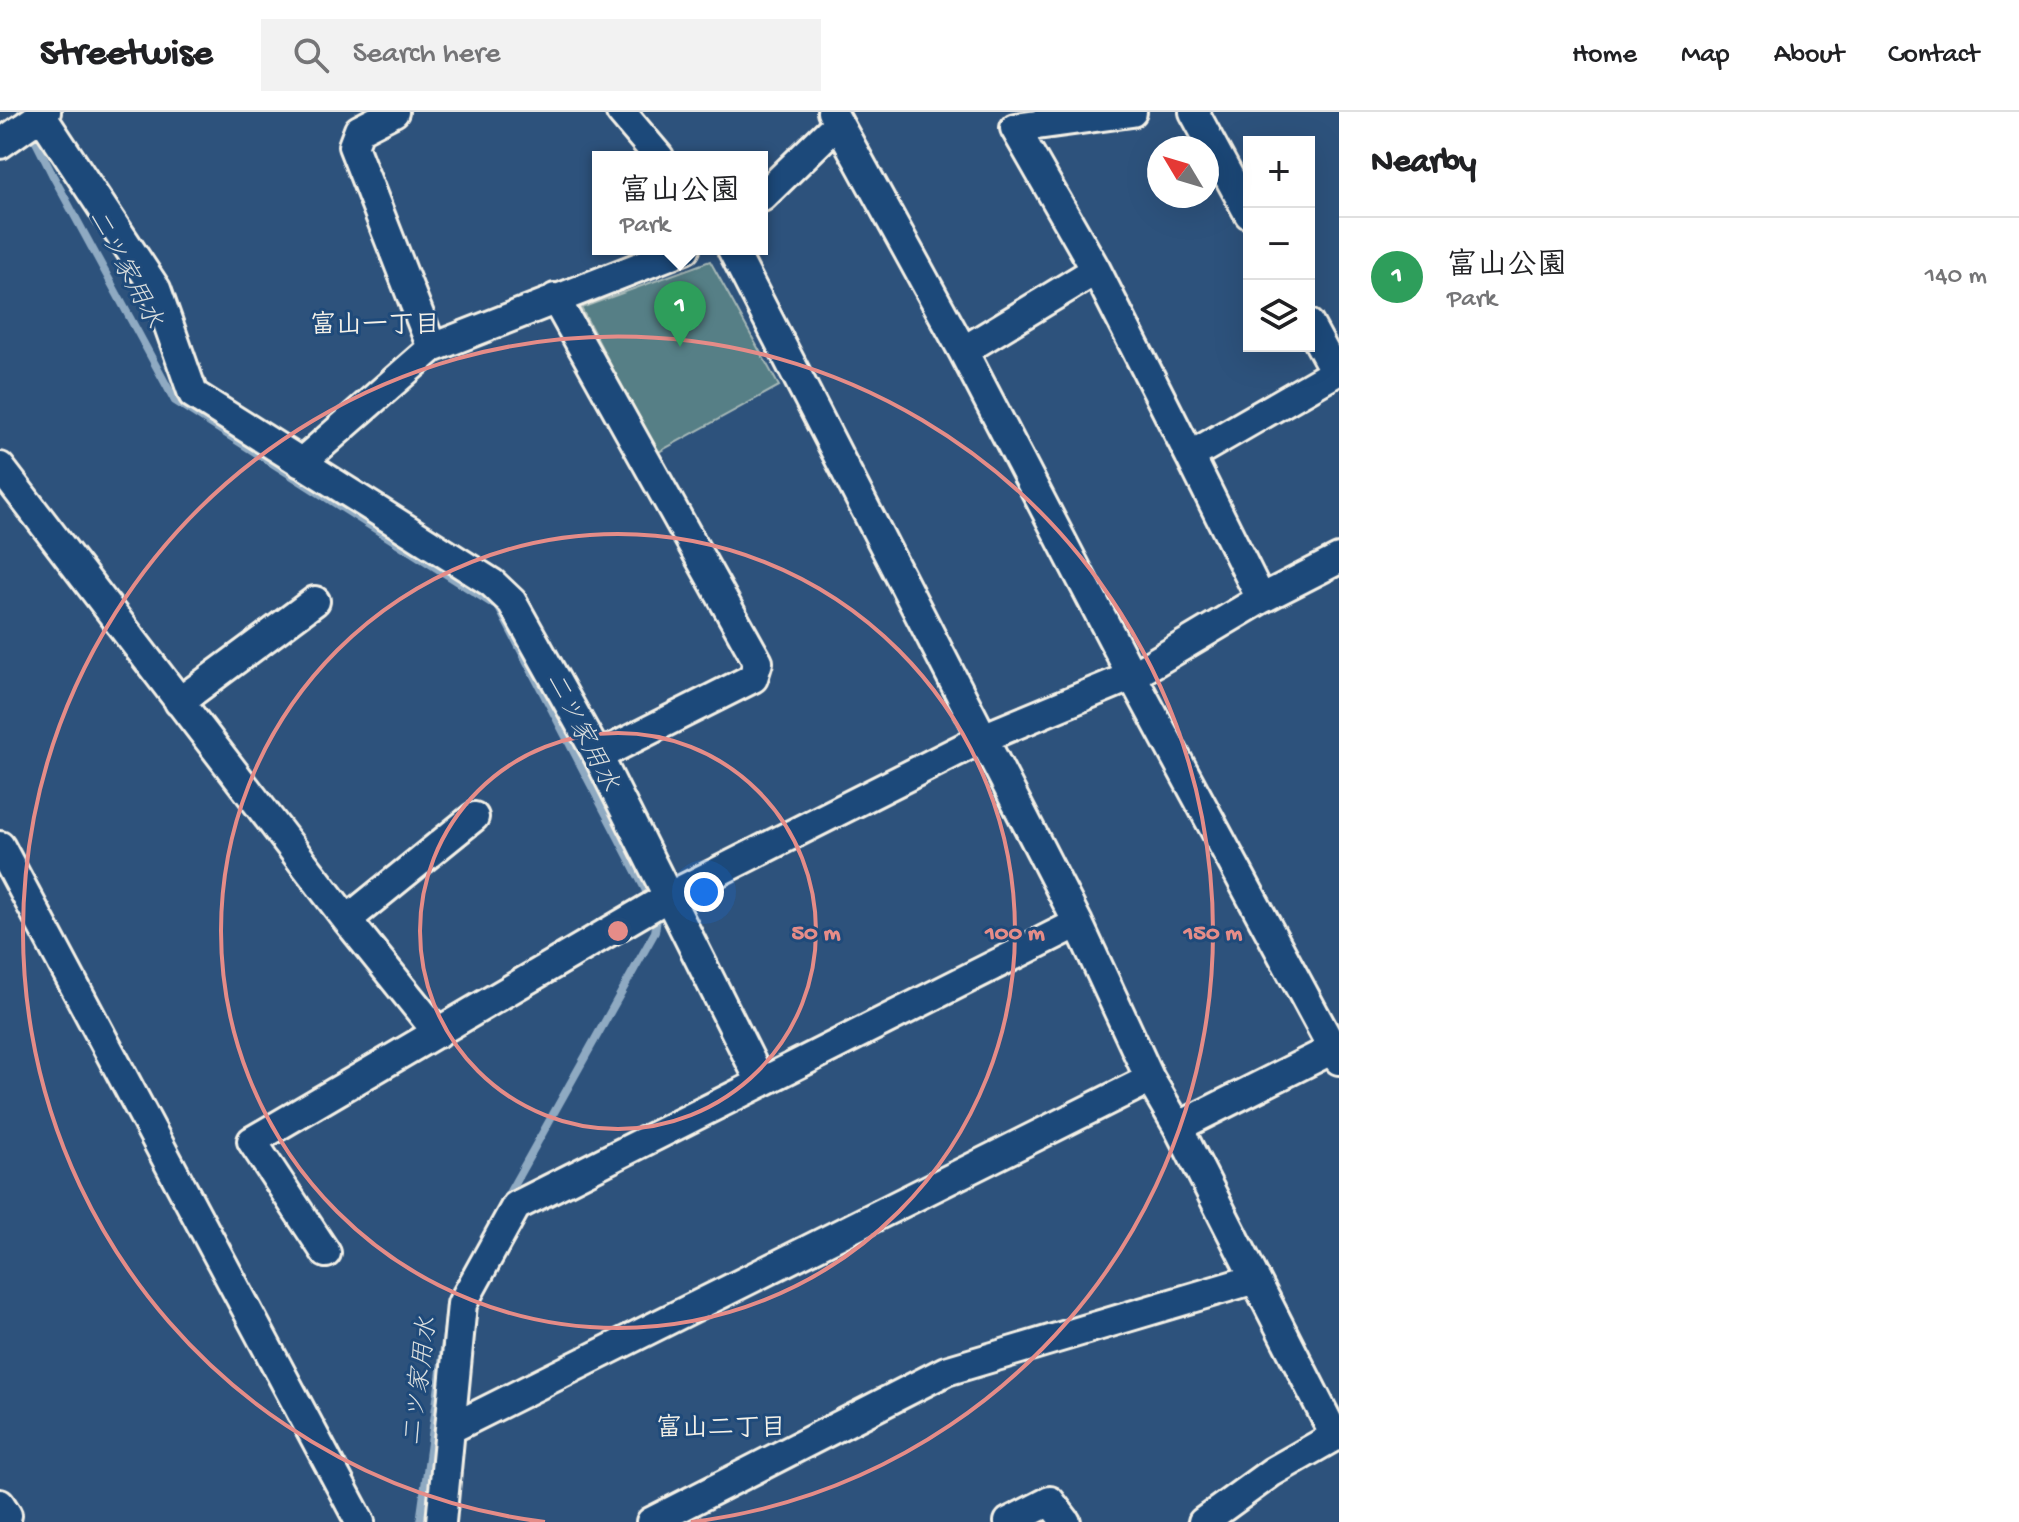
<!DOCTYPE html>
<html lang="en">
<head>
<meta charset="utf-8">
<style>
	body { margin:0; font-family:"Gochi Hand","Klee One",sans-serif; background:#f2f2f2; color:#202124 }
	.controls { position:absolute; right:24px; top:24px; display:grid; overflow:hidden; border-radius:0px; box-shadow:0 8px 32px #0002 }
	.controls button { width:72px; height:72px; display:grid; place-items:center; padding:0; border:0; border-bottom:2px solid #e0e0e0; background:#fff; color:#202124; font:40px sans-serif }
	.compass { position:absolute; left:1147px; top:24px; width:72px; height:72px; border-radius:50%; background:#fff; box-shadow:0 8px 32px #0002; rotate:308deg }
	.you { position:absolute; left:704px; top:780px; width:28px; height:28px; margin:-20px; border:6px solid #fff; border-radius:50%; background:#1a73e8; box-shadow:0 0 0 12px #1a73e833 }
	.badge { display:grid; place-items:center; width:52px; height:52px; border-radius:50%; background:#b45309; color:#fff; font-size:26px; font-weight:700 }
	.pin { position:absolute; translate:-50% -66px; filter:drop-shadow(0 2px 4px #0008) }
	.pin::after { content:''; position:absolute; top:42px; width:28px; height:24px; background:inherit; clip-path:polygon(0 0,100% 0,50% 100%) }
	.popup { position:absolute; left:592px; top:39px; width:176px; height:104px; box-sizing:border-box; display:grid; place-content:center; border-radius:0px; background:#fff; filter:drop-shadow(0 2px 6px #0005); font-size:26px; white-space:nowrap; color:#757577 }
	.popup b { font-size:30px; color:#202124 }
	.popup::after { content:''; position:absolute; left:50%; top:100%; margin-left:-16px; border:16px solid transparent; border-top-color:#fff }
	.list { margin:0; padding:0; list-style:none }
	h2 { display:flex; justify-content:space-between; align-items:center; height:104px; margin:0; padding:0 32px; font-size:34px }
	h2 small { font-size:26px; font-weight:400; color:#757577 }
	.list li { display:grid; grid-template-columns:52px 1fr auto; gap:24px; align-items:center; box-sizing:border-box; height:120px; padding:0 32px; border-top:2px solid #e0e0e0 }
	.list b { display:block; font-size:30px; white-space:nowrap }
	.list p { margin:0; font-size:26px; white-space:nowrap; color:#757577 }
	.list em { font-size:26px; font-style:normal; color:#757577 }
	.icon { flex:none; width:44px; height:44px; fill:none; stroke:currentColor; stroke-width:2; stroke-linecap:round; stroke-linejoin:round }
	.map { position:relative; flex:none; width:1339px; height:1410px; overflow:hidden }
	header { display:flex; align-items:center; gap:48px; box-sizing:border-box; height:112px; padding:0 40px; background:#fff; border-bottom:2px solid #e0e0e0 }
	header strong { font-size:38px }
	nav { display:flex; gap:44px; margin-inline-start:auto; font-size:28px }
	.search { width:560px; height:72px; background:#f2f2f2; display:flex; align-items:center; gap:20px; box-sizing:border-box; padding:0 28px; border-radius:0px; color:#757577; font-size:30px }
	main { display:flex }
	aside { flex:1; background:#fff }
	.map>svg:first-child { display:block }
	.green { fill:#577f86; stroke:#a6b8b7; stroke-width:2 }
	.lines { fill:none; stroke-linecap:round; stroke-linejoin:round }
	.stream { stroke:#8faac2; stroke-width:8 }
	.minor-casing { stroke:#f4f1e8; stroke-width:34 }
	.minor { stroke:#1f4a7a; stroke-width:28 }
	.ring { fill:none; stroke:#e58c88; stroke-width:4 }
	.labels { text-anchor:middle; stroke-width:6; stroke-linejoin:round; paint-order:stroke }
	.water-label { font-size:26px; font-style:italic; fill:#dbdfde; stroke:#1f4a7a }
	.neighbourhood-label { font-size:26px; font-weight:bold; fill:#f4f1e8; stroke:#1f4a7a }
	.centre { fill:#e58c88; stroke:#1f4a7a; stroke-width:4 }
	.ring-label { font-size:24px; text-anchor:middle; font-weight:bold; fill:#e58c88; stroke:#1f4a7a; stroke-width:6; stroke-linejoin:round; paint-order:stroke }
</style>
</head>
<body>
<header>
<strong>Streetwise</strong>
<div class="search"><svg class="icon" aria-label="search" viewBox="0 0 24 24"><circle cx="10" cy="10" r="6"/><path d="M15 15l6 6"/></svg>Search here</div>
<nav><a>Home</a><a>Map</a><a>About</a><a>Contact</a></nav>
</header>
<main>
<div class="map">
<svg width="1339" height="1410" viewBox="0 0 1339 1410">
	<rect width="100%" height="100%" fill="#2d527c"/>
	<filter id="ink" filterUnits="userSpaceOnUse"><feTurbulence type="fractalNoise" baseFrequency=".0125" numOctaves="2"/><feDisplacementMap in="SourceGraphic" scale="16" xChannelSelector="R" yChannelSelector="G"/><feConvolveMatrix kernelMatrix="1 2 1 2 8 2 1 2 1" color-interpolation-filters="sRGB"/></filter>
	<g filter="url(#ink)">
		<path class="green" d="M 710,149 L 779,274 L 657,341 L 581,196 Z"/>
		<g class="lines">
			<path class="stream" d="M 21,0 L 52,62 L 175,289 L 499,496 L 645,777 L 657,807 L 655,820 L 504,1090
				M 420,1410 L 451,1186"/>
			<defs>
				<path id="minor" d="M 39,0 L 156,177 L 193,282 L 492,471 L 512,490 L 598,644 L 761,970
					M 394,0 L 359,18 L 353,34 L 432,236
					M 621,0 L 659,45
					M 832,0 L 963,239 L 1132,564 L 1339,948
					M 1132,0 L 1015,16 L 1096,158 L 1190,344 L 1339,258
					M 1194,0 L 1249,102
					M 0,32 L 46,0
					M 762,85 L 838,11
					M 732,137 L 1078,811 L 1150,967 L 1178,1015 L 1335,1324
					M 555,186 L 758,550 L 753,566 L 598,644
					M 1309,212 L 1335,260
					M 963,239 L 1096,158
					M 1190,344 L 1261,487
					M 301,351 L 432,236 L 685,137
					M 0,355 L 347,808 L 438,921
					M 179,590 L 315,489
					M 0,734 L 360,1410
					M 347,808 L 474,705
					M 1178,1015 L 1339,934
					M 326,1141 L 252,1029 L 668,785 L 983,626 L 1132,564 L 1261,487 L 1339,447
					M 450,1317 L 1150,967
					M 0,1392 L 7,1403 L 5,1410
					M 441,1410 L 462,1192 L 516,1094 L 1078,811
					M 651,1410 L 946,1259 L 1255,1167
					M 1009,1410 L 1050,1389 L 1066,1410
					M 1203,1410 L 1272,1360 L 1335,1324 L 1339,1324"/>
			</defs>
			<use href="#minor" class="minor-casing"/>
			<use href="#minor" class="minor"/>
		</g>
	</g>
	<g class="ring">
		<circle cx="618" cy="819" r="198"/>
		<circle cx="618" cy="819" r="397"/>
		<path d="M545 1410A595 595 0 1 1 691 1410"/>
	</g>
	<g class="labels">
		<g class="water-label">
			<text transform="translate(127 156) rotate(62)" y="9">二ツ家用水</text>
			<text transform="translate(584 619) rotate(63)" y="9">二ツ家用水</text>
			<text transform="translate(418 1269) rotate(-83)" y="9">二ツ家用水</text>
		</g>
		<g class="neighbourhood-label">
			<text x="375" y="220">富山一丁目</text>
			<text x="721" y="1323">富山二丁目</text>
		</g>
	</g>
	<circle cx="618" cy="819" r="12" class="centre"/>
	<g class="ring-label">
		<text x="816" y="827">50 m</text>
		<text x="1015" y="827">100 m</text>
		<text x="1213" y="827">150 m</text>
	</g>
</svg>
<div class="controls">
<button>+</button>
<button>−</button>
<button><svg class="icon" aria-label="layers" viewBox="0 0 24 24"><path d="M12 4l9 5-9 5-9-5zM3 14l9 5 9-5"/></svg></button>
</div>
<svg class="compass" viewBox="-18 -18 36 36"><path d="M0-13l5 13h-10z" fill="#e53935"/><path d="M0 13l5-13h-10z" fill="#757577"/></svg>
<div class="you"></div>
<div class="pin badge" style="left:680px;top:235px;background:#2e9e5b">1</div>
<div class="popup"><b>富山公園</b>Park</div>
</div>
<aside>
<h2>Nearby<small></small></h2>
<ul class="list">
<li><span class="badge" style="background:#2e9e5b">1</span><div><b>富山公園</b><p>Park</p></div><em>140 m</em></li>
</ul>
</aside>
</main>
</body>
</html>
